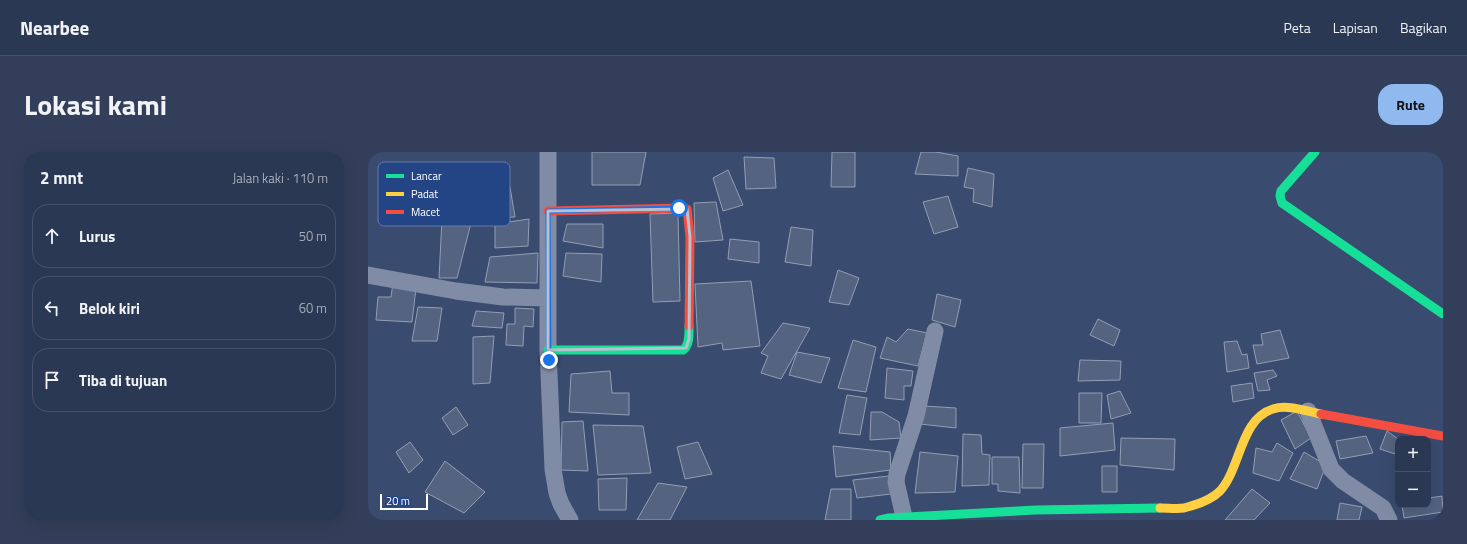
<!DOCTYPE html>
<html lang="id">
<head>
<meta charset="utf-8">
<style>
	body { margin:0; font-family:"Titillium Web",sans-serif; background:#333f5a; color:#f1f3f6 }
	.controls { position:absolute; right:12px; bottom:12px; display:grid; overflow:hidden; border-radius:8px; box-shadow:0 4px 16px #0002 }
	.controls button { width:36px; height:36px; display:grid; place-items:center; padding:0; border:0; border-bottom:1px solid #47526a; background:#2b3853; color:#f1f3f6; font:20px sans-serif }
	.scale { position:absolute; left:12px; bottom:10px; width:48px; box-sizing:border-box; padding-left:4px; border:2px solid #fff; border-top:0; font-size:11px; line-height:14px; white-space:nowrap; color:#fff; -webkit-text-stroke:3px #234485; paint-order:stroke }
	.stop { position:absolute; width:12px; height:12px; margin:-9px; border:3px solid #1a73e8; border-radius:50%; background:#fff }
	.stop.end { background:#1a73e8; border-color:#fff; box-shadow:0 1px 4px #0008 }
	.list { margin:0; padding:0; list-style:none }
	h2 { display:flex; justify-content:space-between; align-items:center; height:52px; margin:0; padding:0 16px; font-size:17px }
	h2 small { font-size:13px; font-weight:400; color:#a6acb8 }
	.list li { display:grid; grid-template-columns:26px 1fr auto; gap:12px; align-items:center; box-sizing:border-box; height:64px; margin:0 8px 8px; padding:0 8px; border:1px solid #47526a; border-radius:16px }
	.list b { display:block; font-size:15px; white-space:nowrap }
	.list em { font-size:13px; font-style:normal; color:#a6acb8 }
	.icon { flex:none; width:22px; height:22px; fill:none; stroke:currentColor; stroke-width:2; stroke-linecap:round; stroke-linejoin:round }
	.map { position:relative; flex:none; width:1075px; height:368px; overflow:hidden; border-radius:16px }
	header { display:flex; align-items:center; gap:24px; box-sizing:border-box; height:56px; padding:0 20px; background:#2b3853; border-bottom:1px solid #47526a }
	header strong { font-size:19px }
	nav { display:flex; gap:22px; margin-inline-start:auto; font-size:14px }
	.intro { display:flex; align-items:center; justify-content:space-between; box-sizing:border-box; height:96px; padding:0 24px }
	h1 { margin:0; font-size:28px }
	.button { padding:10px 18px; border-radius:16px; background:#90b9f0; color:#111; font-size:14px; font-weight:700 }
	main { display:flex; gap:24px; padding:0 24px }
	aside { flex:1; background:#2b3853; border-radius:16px; box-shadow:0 4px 16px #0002 }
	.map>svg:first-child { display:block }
	.building { fill:#546380; stroke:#939eb3 }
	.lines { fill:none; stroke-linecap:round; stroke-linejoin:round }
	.street { stroke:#808ca5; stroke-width:17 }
	.fast { stroke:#16e098; stroke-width:9 }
	.slow { stroke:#ffcf43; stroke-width:9 }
	.jam { stroke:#f24e42; stroke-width:9 }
	.route { stroke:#1a73e8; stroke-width:5 }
	.marked { fill:none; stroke:#bac0cd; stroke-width:3; stroke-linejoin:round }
	.key { fill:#234485; stroke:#657caa; stroke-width:1 }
	.key-label { font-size:11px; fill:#fff }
</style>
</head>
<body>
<header>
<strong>Nearbee</strong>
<nav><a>Peta</a><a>Lapisan</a><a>Bagikan</a></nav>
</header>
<div class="intro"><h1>Lokasi kami</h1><a class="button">Rute</a></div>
<main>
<aside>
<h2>2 mnt<small>Jalan kaki · 110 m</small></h2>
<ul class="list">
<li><svg class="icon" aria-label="ahead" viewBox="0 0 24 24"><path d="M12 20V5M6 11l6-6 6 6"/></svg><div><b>Lurus</b></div><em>50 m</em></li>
<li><svg class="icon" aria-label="left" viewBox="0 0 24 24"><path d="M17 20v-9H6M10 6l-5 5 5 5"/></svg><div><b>Belok kiri</b></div><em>60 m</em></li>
<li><svg class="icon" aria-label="arrive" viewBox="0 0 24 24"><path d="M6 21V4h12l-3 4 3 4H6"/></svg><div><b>Tiba di tujuan</b></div></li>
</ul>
</aside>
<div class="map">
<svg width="1075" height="368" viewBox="0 0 1075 368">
	<rect width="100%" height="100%" fill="#394b6f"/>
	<path class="building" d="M 224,0 L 278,0 L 272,33 L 224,33 Z
		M 464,0 L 487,0 L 487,35 L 463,35 Z
		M 553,0 L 568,0 L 590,4 L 590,24 L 547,22 Z
		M 376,5 L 406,6 L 408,36 L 378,37 Z
		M 600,16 L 626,22 L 624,55 L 605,50 L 606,37 L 596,35 Z
		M 360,18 L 375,53 L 355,59 L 345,26 Z
		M 119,34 L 142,35 L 147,65 L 118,66 Z
		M 580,44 L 590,75 L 566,82 L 555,50 Z
		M 348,50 L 355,88 L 327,90 L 326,51 Z
		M 310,61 L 312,149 L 285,150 L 282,62 Z
		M 74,67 L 103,71 L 89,126 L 71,126 Z
		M 161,67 L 160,94 L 127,96 L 127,72 Z
		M 199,72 L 235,72 L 235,96 L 195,89 Z
		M 423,75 L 445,78 L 443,114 L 417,110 Z
		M 362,87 L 391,90 L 391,111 L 360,107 Z
		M 170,101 L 169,131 L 117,130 L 122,105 Z
		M 198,101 L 234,102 L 233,130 L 195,124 Z
		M 470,118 L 491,126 L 481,153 L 461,150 Z
		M 383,129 L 392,194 L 355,198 L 354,191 L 330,195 L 327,132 Z
		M 25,131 L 48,136 L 44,170 L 8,168 L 10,145 L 23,145 Z
		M 569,142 L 593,148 L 587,175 L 564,168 Z
		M 50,155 L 74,156 L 69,189 L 44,189 Z
		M 147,156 L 166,157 L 165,175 L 156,174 L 155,194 L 138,193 L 139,172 L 147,172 Z
		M 108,159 L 136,161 L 134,176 L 104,174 Z
		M 730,167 L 752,178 L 746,194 L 722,183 Z
		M 415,171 L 442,176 L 413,227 L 393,221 L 400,204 L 393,201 Z
		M 540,177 L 559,181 L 550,214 L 512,206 L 519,185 L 528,190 Z
		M 912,178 L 921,206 L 889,212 L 885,193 L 895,193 L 893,182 Z
		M 126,184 L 122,231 L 105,232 L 105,185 Z
		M 485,188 L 508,195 L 498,240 L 470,236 Z
		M 869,189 L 874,203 L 879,202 L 881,216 L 859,220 L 856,190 Z
		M 429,200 L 462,206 L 453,231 L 421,223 Z
		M 712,208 L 753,209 L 752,228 L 710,229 Z
		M 519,216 L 545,219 L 543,234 L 536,234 L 536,248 L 517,246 Z
		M 905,218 L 909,224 L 899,228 L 902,238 L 890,239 L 886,221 Z
		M 242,219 L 244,241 L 261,241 L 261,263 L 201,260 L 203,222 Z
		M 884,231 L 886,246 L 865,250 L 863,234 Z
		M 752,239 L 763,261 L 743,267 L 739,243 Z
		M 711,241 L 734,241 L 733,271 L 711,271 Z
		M 479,243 L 499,246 L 492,283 L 471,281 Z
		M 556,254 L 588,256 L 588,276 L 552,272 Z
		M 88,255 L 100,273 L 85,283 L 74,266 Z
		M 929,259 L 943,286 L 927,297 L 913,268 Z
		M 503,260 L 514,260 L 531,270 L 533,286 L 502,288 Z
		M 215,269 L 220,319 L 193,318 L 194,270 Z
		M 745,271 L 747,298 L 692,304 L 692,276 Z
		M 225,273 L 275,274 L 283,321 L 230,323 Z
		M 1019,279 L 1030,287 L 1030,303 L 1012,297 Z
		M 595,282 L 613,283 L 614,302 L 622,303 L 621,333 L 594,334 Z
		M 998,284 L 1005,301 L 972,307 L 968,289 Z
		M 753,286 L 807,287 L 806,318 L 752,313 Z
		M 42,290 L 55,308 L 41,321 L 28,300 Z
		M 330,290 L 344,322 L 317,327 L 309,295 Z
		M 909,291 L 925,301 L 911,329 L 885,321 L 888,296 L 904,300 Z
		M 655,292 L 676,292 L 675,336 L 654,336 Z
		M 465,294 L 522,300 L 523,318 L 468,325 Z
		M 552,300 L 590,304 L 587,340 L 547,341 Z
		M 936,300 L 958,313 L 949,337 L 922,327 Z
		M 624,305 L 651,305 L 652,341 L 630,339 L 630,332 L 624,332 Z
		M 77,309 L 117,340 L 96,361 L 57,340 Z
		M 734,314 L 749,314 L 749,340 L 734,340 Z
		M 521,324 L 523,342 L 489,346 L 485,328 Z
		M 259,326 L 258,358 L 231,358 L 230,327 Z
		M 290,331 L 319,335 L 302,368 L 269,368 Z
		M 463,337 L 483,337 L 483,368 L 457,368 Z
		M 884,337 L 902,351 L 886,368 L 857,368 Z
		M 1060,344 L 1061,346 L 1074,344 L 1075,360 L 1036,366 L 1034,353 L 1060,353 Z
		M 972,351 L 994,355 L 991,368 L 969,368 Z"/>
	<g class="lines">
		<path class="street" d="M 180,0 L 180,198 L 185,317 L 189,341 L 193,352 L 202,368
			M 0,123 L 88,139 L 135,145 L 180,146
			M 940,259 L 963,317 L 975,329 L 1015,356 L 1021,368
			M 536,365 L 528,330 L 529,322 L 548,264 L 567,179"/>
		<path class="fast" d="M 947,0 L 913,39 L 912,44 L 914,51 L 1075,162
			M 180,198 L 315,198 C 322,193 321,182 321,174
			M 512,368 L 521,366 L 668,358 L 792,356"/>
		<path class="slow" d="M 792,356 C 800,356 809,357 816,356 C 828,353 843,348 852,339 C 873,316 872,267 905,257 C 919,252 938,259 953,262"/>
		<path class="jam" d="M 180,59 L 315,56 L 319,57 L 322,85 L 321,174
			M 953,262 L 1075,284"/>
	</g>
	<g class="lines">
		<path class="route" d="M 181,208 L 180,59 L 311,56"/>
	</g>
	<path class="marked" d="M 319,57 L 322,85 L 321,187 L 318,196 L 180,198 L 180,59 Z"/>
	<rect x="10" y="10" width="132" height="64" rx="6" class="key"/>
	<rect x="18" y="22" width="18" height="4" fill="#16e098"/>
	<rect x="18" y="40" width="18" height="4" fill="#ffcf43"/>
	<rect x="18" y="58" width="18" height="4" fill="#f24e42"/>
	<g class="key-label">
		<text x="43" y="28">Lancar</text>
		<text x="43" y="46">Padat</text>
		<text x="43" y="64">Macet</text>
	</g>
</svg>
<div class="controls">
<button>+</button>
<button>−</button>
</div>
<div class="scale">20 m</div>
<div class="stop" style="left:311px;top:56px"></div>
<div class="stop end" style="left:181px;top:208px"></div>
</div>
</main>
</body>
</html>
